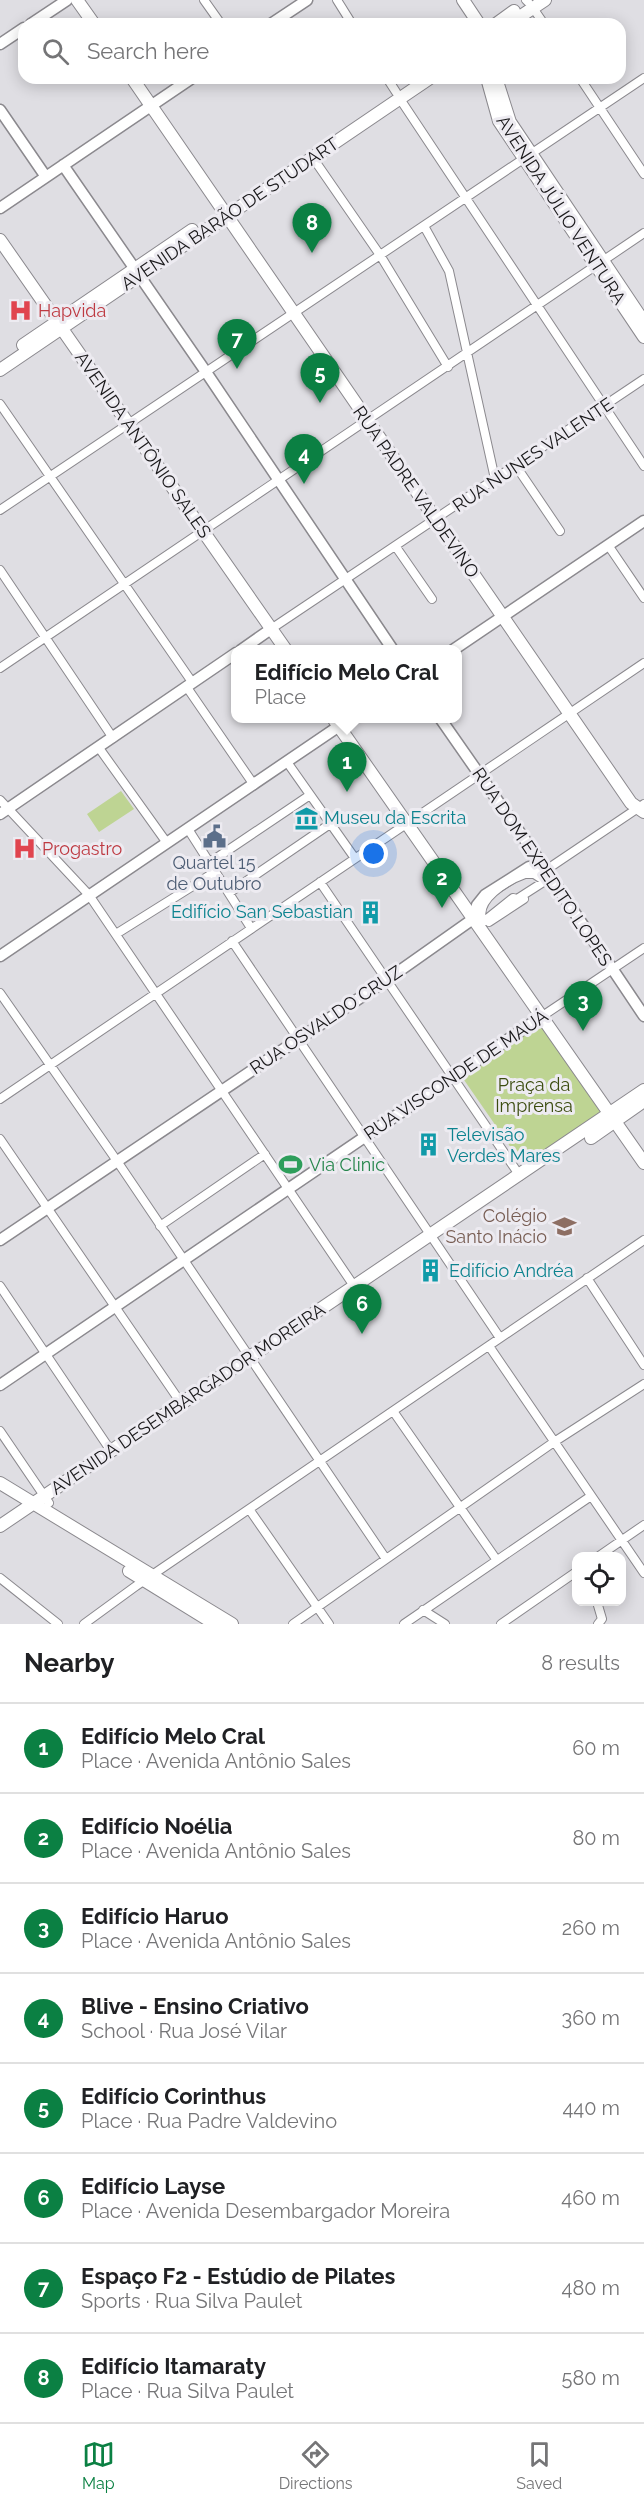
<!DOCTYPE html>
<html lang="en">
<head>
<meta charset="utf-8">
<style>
	body { margin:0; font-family:Raleway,sans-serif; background:#f6f6f6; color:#202124 }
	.controls { position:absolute; right:18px; bottom:18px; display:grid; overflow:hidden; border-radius:12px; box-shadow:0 3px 15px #0003 }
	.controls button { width:54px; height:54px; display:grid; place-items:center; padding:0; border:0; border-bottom:2px solid #e0e0e0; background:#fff; color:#202124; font:30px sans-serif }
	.you { position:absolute; left:374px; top:854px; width:21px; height:21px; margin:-15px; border:4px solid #fff; border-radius:50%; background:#1a73e8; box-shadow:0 0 0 9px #1a73e833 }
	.badge { display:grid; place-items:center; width:39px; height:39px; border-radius:50%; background:#0b8043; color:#fff; font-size:20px; font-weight:700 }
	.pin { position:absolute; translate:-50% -50px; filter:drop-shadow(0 2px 3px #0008) }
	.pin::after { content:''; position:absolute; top:32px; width:21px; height:18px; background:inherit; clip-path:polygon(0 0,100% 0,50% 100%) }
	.popup { position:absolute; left:231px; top:645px; width:231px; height:78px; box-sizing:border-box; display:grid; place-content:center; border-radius:12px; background:#fff; filter:drop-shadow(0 2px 4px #0005); font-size:20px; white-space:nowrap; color:#757577 }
	.popup b { font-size:22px; color:#202124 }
	.popup::after { content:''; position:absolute; left:50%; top:100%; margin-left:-12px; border:12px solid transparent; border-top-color:#fff }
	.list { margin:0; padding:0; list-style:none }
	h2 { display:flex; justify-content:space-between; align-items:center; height:78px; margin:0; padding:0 24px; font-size:26px }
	h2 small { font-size:20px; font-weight:400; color:#757577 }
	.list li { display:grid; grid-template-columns:39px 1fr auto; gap:18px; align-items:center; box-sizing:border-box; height:90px; padding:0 24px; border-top:2px solid #e0e0e0 }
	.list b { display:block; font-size:22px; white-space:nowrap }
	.list p { margin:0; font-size:20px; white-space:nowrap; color:#757577 }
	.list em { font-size:20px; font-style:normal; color:#757577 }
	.icon { flex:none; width:33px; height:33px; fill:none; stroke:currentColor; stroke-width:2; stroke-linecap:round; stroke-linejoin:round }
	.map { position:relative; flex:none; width:644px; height:1624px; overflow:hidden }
	.search { position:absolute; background:#fff; box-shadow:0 3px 15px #0003; left:18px; right:18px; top:18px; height:66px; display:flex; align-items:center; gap:15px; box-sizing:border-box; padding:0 21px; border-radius:18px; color:#757577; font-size:22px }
	.sheet { height:798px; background:#fff }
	nav { display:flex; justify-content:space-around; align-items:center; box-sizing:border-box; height:84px; border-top:2px solid #e0e0e0; background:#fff; font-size:16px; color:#757577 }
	nav a { display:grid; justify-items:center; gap:3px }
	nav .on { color:#0b8043 }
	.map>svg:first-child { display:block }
	.green { fill:#bed493 }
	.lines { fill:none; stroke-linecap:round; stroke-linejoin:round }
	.street-casing { stroke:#8b898e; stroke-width:10 }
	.secondary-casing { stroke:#8b898e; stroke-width:13 }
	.primary-casing { stroke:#8b898e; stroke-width:14 }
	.street { stroke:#fff; stroke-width:8 }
	.secondary { stroke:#fff; stroke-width:10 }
	.primary { stroke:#fff; stroke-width:12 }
	.labels { text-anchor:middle; stroke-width:6; stroke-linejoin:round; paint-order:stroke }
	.street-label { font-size:18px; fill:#19181a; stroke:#edebf1 }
	.health-label { font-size:18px; fill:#be3a42; stroke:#edebf1; text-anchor:start }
	.culture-label { font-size:18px; fill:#0d838f; stroke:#edebf1; text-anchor:start }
	.service-label { font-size:18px; fill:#4e5e75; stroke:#edebf1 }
	.park-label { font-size:18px; fill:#3b4c0f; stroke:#edebf1 }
	.leisure-label { font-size:18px; fill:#27864d; stroke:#edebf1; text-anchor:start }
	.education-label { font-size:18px; fill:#785e54; stroke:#edebf1; text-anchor:end }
</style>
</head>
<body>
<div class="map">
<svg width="644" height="1624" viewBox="0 0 644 1624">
	<rect width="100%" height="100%" fill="#dfdee3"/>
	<path class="green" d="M 121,791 L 134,809 L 99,832 L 87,814 Z
		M 542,1022 L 605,1113 L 525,1168 L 462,1077 Z"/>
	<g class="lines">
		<defs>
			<path id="street" d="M 204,0 L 221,24
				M 337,0 L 352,24
				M 526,0 L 528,2
				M 533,8 L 544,24
				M 387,78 L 396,92
				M 580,78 L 644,174
				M 400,99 L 644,466
				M 313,158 L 380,255 L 448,367
				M 424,226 L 449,271 L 495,479
				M 0,404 L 192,682
				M 516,466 L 560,531
				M 0,510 L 644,78
				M 608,545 L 644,598
				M 396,547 L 432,599
				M 0,570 L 113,738
				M 271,629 L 644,379
				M 0,668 L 644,233
				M 186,686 L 254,785
				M 99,748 L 167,843
				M 287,762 L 354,857
				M 0,800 L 89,895 L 354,1286
				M 188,829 L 251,928
				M 209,863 L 310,795
				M 546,870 L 644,804
				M 525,874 L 534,874 L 545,881 L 517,899 L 513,898 L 483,922 C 473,900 508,880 525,874 Z
				M 320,882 L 520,1176
				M 229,893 L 330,824
				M 489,922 L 524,899
				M 116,934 L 215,872
				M 232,941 L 500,1338
				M 0,993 L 117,1161 L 386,1559
				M 541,1017 L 644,948
				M 0,1099 L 644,663
				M 0,1139 L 181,1403
				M 160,1226 L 265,1154
				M 587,1278 L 644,1365
				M 0,1286 L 111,1451
				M 489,1346 L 644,1573
				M 393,1411 L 496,1559
				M 0,1431 L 49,1503
				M 249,1509 L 329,1624
				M 599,1556 L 644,1525
				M 0,1578 L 58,1624
				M 597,1602 L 602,1619 L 598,1624
				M 423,1610 L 445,1624
				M 84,1624 L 136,1586 L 644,1240
				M 293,1624 L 554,1442 L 644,1384
				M 404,1624 L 591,1496
				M 501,1624 L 576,1572"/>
			<path id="secondary" d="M 31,24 L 67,0
				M 271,24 L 307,0
				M 0,44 L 24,28
				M 0,110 L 46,177
				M 63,165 L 206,372 L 393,650
				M 0,208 L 192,78
				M 241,650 L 271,629
				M 453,650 L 644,521
				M 440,718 L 546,870 L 644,1016
				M 0,814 L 236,653
				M 0,956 L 351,718
				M 0,1240 L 388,979 L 473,919 L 477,905 L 485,895 L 529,867 L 546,870
				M 0,1385 L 541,1017"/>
			<path id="primary" d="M 77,0 L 94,24
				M 463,0 L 479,24
				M 496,24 L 514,11
				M 509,24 L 545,0
				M 132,78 L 631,803 L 644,812
				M 487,78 L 499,121 L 644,337
				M 496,78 L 510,122 L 644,322
				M 0,240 L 286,650
				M 23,345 L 192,230
				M 0,370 L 430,78
				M 333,718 L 644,1163
				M 591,1138 L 644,1101
				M 0,1483 L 232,1624
				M 0,1526 L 644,1090
				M 129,1571 L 215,1624"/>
		</defs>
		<use href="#street" class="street-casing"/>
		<use href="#secondary" class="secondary-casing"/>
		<use href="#primary" class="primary-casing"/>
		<use href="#street" class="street"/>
		<use href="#secondary" class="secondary"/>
		<use href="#primary" class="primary"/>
	</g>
	<defs>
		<symbol id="hospital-bare" viewBox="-9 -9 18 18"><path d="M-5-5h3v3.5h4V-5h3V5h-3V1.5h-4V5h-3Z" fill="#e0444e" stroke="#edebf1" stroke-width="2.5" paint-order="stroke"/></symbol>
		<symbol id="museum-bare" viewBox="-9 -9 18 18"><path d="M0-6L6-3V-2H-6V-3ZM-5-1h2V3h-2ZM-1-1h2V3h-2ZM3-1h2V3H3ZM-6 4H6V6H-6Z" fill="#0f9aa8" stroke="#edebf1" stroke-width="2.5" paint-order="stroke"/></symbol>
		<symbol id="civic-bare" viewBox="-9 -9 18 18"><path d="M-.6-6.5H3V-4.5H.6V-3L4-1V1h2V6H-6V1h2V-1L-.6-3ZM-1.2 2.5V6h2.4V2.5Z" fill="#5c6f8a" stroke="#edebf1" stroke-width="2.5" paint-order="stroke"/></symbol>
		<symbol id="building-bare" viewBox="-9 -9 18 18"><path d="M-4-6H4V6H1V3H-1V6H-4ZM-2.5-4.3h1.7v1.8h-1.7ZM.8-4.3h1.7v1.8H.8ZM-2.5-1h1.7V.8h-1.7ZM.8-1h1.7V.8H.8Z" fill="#0f9aa8" stroke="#edebf1" stroke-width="2.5" paint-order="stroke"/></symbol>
		<symbol id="stadium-bare" viewBox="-9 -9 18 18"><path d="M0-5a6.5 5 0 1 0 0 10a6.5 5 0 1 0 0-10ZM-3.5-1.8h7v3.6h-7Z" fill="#2e9e5b" stroke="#edebf1" stroke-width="2.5" paint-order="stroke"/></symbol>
		<symbol id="school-bare" viewBox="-9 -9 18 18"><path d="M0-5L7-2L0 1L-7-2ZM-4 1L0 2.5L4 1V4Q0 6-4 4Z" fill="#8d6e63" stroke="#edebf1" stroke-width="2.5" paint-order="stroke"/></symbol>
	</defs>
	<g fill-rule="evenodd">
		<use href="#hospital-bare" x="4" y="294" width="33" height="33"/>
		<use href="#museum-bare" x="290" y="802" width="33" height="33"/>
		<use href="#civic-bare" x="198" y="820" width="33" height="33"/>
		<use href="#hospital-bare" x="8" y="832" width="33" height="33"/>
		<use href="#building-bare" x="354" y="896" width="33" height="33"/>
		<use href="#building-bare" x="412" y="1128" width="33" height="33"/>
		<use href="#stadium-bare" x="274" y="1148" width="33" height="33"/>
		<use href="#school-bare" x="548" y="1210" width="33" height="33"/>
		<use href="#building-bare" x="414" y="1254" width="33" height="33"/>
	</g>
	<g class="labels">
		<g class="street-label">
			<text transform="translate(561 210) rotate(57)" y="6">AVENIDA JÚLIO VENTURA</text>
			<text transform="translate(230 214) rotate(-34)" y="6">AVENIDA BARÃO DE STUDART</text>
			<text transform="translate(143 445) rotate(55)" y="6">AVENIDA ANTÔNIO SALES</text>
			<text transform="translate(533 455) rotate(-34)" y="6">RUA NUNES VALENTE</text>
			<text transform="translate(416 492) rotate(55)" y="6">RUA PADRE VALDEVINO</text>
			<text transform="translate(542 867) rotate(56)" y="6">RUA DOM EXPEDITO LOPES</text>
			<text transform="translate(326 1020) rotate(-34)" y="6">RUA OSVALDO CRUZ</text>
			<text transform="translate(456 1075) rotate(-34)" y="6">RUA VISCONDE DE MAUÁ</text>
			<text transform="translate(188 1399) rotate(-34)" y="6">AVENIDA DESEMBARGADOR MOREIRA</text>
		</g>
		<g class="health-label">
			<text x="38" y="317">Hapvida</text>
			<text x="42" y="855">Progastro</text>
		</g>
		<g class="culture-label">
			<text x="324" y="824">Museu da Escrita</text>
			<text x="353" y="918" text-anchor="end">Edifício San Sebastian</text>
			<text x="447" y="1141">Televisão<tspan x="447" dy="21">Verdes Mares</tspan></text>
			<text x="449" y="1277">Edifício Andréa</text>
		</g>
		<g class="service-label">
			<text x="214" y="869">Quartel 15<tspan x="214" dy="21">de Outubro</tspan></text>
		</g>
		<g class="park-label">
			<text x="534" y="1091">Praça da<tspan x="534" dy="21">Imprensa</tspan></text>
		</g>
		<g class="leisure-label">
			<text x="309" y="1171">Via Clinic</text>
		</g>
		<g class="education-label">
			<text x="547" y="1222">Colégio<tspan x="547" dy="21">Santo Inácio</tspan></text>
		</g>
	</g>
</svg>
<div class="controls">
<button><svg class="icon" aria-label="locate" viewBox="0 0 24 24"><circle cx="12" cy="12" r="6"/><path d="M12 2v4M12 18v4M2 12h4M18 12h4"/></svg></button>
</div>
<div class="you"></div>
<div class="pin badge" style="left:347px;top:792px">1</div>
<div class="popup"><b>Edifício Melo Cral</b>Place</div>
<div class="pin badge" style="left:442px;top:908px">2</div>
<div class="pin badge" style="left:583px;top:1031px">3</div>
<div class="pin badge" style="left:304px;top:484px">4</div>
<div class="pin badge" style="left:320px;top:403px">5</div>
<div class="pin badge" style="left:362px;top:1334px">6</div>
<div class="pin badge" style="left:237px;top:369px">7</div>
<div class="pin badge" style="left:312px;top:253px">8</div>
<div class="search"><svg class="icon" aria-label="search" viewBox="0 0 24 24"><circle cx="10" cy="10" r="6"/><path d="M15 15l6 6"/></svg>Search here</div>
</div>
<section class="sheet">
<h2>Nearby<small>8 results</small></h2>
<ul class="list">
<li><span class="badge">1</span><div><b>Edifício Melo Cral</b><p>Place · Avenida Antônio Sales</p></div><em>60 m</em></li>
<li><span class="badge">2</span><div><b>Edifício Noélia</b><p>Place · Avenida Antônio Sales</p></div><em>80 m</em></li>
<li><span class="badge">3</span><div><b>Edifício Haruo</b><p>Place · Avenida Antônio Sales</p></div><em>260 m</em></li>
<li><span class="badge">4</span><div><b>Blive - Ensino Criativo</b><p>School · Rua José Vilar</p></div><em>360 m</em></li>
<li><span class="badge">5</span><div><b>Edifício Corinthus</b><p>Place · Rua Padre Valdevino</p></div><em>440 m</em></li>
<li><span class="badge">6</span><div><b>Edifício Layse</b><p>Place · Avenida Desembargador Moreira</p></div><em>460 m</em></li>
<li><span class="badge">7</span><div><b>Espaço F2 - Estúdio de Pilates</b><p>Sports · Rua Silva Paulet</p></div><em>480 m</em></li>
<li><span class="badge">8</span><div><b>Edifício Itamaraty</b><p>Place · Rua Silva Paulet</p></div><em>580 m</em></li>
</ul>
</section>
<nav>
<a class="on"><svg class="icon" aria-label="map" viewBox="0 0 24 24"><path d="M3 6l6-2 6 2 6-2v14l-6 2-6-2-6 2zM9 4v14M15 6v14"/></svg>Map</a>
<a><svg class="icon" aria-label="directions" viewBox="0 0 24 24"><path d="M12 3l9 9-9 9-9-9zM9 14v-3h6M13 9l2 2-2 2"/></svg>Directions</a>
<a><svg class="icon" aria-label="saved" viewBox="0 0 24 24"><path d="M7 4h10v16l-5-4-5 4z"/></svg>Saved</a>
</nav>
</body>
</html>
